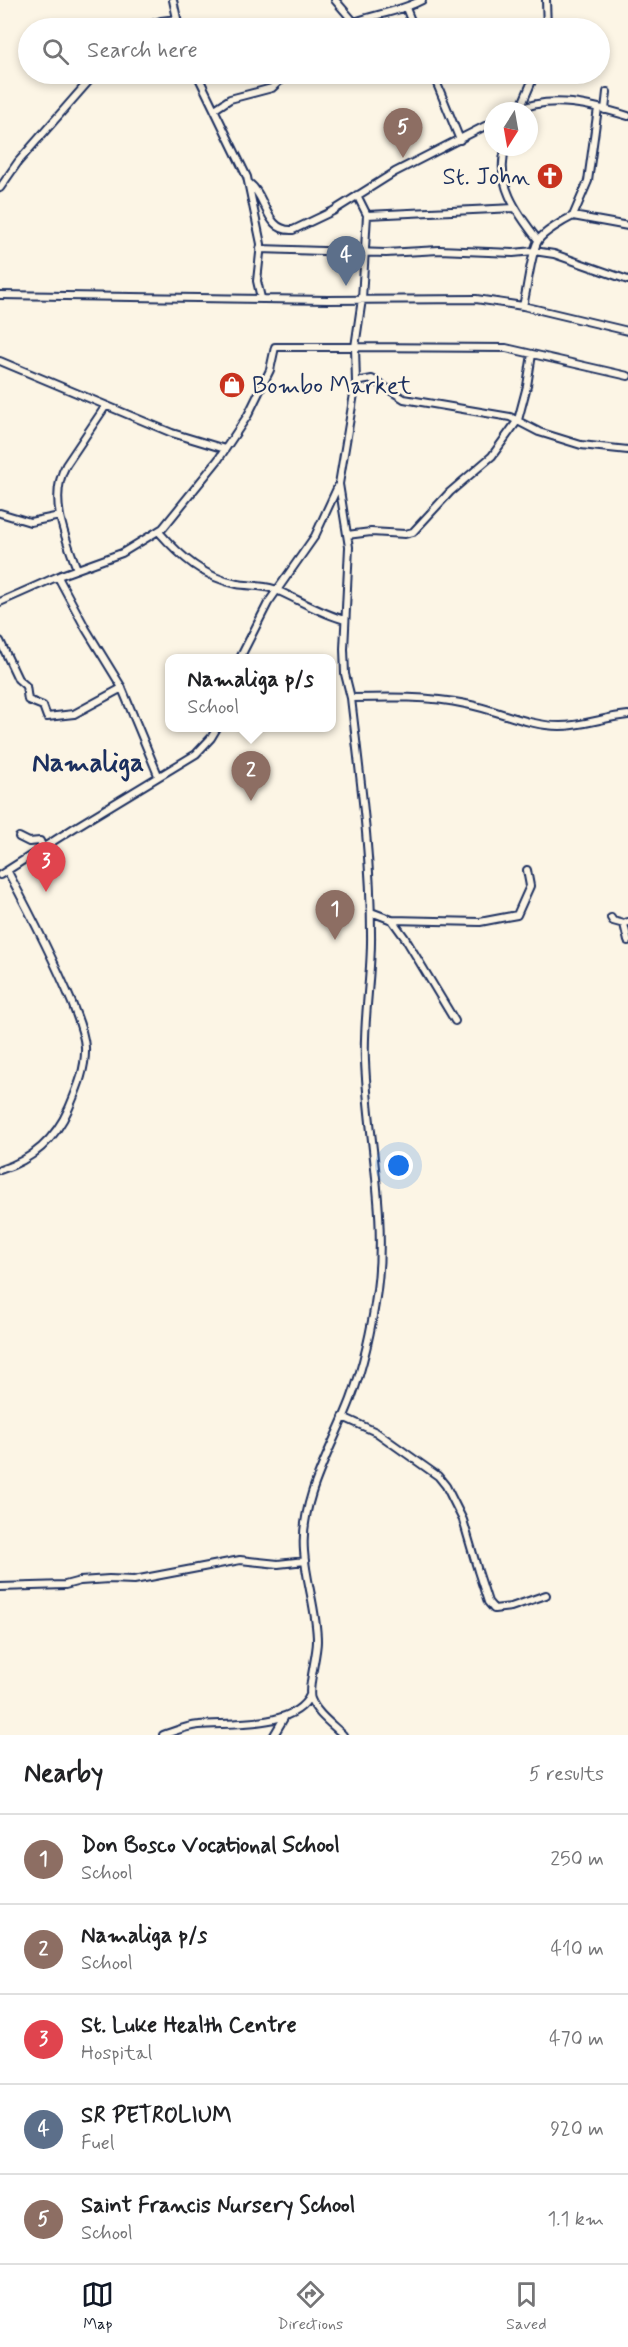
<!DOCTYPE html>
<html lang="en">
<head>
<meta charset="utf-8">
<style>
	body { margin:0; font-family:Mynerve,sans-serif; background:#f2f2f2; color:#202124 }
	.compass { position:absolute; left:484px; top:102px; width:54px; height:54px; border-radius:50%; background:#fff; box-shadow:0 3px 9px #0003; rotate:191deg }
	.you { position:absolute; left:399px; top:1166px; width:21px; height:21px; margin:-15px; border:4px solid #fff; border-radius:50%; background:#1a73e8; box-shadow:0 0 0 9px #1a73e833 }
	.badge { display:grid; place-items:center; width:39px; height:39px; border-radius:50%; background:#111827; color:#fff; font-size:20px; font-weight:700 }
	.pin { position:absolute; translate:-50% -50px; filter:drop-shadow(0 2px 3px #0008) }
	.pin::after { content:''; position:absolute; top:32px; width:21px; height:18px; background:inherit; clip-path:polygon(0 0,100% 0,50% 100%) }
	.popup { position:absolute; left:165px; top:654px; width:171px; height:78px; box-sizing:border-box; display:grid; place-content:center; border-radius:12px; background:#fff; filter:drop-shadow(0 2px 4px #0005); font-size:20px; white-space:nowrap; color:#757577 }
	.popup b { font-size:22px; color:#202124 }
	.popup::after { content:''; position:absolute; left:50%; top:100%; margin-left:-12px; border:12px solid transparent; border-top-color:#fff }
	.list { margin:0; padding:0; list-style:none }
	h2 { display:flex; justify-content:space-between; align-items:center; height:78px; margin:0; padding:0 24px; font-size:26px }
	h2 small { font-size:20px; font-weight:400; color:#757577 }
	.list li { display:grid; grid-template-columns:39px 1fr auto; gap:18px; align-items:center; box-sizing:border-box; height:90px; padding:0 24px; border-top:2px solid #e0e0e0 }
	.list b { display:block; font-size:22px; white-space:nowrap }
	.list p { margin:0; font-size:20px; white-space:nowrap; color:#757577 }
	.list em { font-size:20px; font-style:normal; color:#757577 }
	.icon { flex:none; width:33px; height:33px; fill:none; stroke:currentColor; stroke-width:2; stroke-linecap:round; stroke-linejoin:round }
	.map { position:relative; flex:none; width:628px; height:1735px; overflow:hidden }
	.search { position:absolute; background:#fff; box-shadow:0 3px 9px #0003; left:18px; right:18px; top:18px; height:66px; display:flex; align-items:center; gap:15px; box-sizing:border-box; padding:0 21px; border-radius:33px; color:#757577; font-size:22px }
	.sheet { height:528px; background:#fff }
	nav { display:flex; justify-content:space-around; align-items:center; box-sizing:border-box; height:84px; border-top:2px solid #e0e0e0; background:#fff; font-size:16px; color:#757577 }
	nav a { display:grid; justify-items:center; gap:3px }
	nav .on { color:#111827 }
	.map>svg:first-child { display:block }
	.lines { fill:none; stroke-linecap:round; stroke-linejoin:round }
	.street-casing { stroke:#1b2f5e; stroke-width:10 }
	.street { stroke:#fcf5e5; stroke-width:6 }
	.labels { text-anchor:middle; stroke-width:5; stroke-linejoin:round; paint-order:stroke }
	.poi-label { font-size:24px; fill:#1b2f5e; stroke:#fcf5e5; text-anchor:end }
	.quarter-label { font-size:27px; font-weight:bold; fill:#1b2f5e; stroke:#fcf5e5 }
</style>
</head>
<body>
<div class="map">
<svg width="628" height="1735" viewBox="0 0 628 1735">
	<rect width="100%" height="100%" fill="#fcf5e5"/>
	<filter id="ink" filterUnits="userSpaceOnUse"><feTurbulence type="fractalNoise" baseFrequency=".0167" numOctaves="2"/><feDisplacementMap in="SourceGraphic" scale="12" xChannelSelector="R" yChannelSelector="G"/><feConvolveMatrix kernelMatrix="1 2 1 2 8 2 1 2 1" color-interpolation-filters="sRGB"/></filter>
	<g filter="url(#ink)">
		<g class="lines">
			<defs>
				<path id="street" d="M 173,0 L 179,28
					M 335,0 L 354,22
					M 546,0 L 547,28
					M 406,8 L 414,28
					M 141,28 L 161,21 L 177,19
					M 340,28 C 365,15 396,14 422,0
					M 197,74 L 247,177 L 261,244 L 257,281 L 261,298
					M 433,74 L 460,140
					M 215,109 L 230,99 L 272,88 L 287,74
					M 520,109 L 535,74
					M 605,110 L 607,92
					M 515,111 C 551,94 592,105 628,116
					M 506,147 C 494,182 517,213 538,240
					M 249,183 C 267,196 265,232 293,230 L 333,211 L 395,172 L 493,122
					M 0,188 L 18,162 L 95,74
					M 367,215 L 515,208
					M 573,216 L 588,181 L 598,108
					M 260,249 L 386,253 L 439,250 L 513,253 L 534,251 L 554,254 L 628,280
					M 0,295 L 328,300 L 476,299 L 523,306 L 628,331
					M 523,306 C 527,291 531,252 538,241 C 542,233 565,220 573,216 L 628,226
					M 0,361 L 172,433 L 225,449
					M 356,382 L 372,379 L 404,399 L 510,417 L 539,432 L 581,445 L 628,450
					M 0,513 L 30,522 L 60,516
					M 159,532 C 180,556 205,578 237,584 C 249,586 262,585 274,589 C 298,599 319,613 345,620
					M 347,535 L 371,532 L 405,534 L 413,532 L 450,492 L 492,456 L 518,420 L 527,386 L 532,354
					M 77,569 C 65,537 48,498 66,465 L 105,407
					M 58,577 L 86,629 L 121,686 L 158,775
					M 0,602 L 61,575 L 122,553 L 163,528 L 218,460 L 248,415 L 270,370 L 275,347 L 355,347 L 362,299 L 367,215 L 357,195
					M 0,641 L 18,679 L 26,686 L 28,700 L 43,706 L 47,717 L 74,714 L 122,688
					M 240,658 L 268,603 L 315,536 L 339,484
					M 351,698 C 388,697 429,696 466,704 C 498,710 527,726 560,726 C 583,726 605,717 628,715
					M 19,837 L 29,842 L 40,841 L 43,848
					M 0,875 L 74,828 L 196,754 L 211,738 L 217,728
					M 371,912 L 392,920 L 405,938 L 455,1021
					M 611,918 L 613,921 L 624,924
					M 392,920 L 480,922 L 517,915 L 530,886 L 527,870
					M 628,922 L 624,924 L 628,941
					M 0,1170 C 32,1160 55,1140 69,1108 C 77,1089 86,1069 85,1047 C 84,1031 77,1017 72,1003 C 53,958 31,915 8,872
					M 343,1417 L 376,1432 L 438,1476 L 446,1486 L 463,1520 L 478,1571 L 488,1602 L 494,1609 L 511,1607 L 546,1595
					M 0,1587 L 65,1585 L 80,1581 L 109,1579 L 134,1580 L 240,1560 L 278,1564 L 305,1561
					M 163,1735 C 175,1731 186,1726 199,1725 C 229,1722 295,1729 310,1695
					M 274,1735 L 284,1718
					M 343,1735 C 333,1725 316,1713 311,1699 C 307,1689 317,1656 317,1641 C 317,1611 306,1582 304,1551 C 300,1497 332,1449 351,1399 C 364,1364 372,1327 377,1290 C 387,1214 368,1138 365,1061 C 363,1018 372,976 371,933 C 371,854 360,776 351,698 L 345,674 L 344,649 L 349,547 L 339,484 L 356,382 L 355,347 L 506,348 L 628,376"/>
			</defs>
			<use href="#street" class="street-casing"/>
			<use href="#street" class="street"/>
		</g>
	</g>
	<defs>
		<symbol id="church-disc" viewBox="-11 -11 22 22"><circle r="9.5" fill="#c8321e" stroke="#fcf5e5"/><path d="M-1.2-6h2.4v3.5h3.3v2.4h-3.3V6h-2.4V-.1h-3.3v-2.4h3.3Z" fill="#fff"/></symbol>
		<symbol id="shop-disc" viewBox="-11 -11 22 22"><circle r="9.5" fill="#c8321e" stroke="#fcf5e5"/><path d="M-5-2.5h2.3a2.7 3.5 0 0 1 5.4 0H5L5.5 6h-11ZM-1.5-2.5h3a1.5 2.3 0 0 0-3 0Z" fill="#fff"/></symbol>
	</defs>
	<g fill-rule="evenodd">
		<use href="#church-disc" x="535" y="161" width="30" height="30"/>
		<use href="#shop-disc" x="217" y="370" width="30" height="30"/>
	</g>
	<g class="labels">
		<g class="poi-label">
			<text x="530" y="184">St. John</text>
			<text x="252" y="393" text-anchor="start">Bombo Market</text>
		</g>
		<g class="quarter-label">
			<text x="88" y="771">Namaliga</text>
		</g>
	</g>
</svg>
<svg class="compass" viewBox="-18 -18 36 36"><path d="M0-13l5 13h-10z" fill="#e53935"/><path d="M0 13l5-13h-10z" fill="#757577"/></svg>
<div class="you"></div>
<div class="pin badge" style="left:335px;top:940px;background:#8d6e63">1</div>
<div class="pin badge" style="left:251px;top:801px;background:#8d6e63">2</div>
<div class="popup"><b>Namaliga p/s</b>School</div>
<div class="pin badge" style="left:46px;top:892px;background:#e0444e">3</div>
<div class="pin badge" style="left:346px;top:286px;background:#5c6f8a">4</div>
<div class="pin badge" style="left:403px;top:158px;background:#8d6e63">5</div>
<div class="search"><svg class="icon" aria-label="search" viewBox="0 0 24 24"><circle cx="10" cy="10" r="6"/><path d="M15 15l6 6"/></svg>Search here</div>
</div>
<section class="sheet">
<h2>Nearby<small>5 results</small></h2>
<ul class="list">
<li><span class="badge" style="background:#8d6e63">1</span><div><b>Don Bosco Vocational School</b><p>School</p></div><em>250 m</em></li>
<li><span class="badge" style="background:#8d6e63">2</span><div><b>Namaliga p/s</b><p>School</p></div><em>410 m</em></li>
<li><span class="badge" style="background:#e0444e">3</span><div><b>St. Luke Health Centre</b><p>Hospital</p></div><em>470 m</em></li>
<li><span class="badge" style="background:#5c6f8a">4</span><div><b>SR PETROLIUM</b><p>Fuel</p></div><em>920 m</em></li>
<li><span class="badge" style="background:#8d6e63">5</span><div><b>Saint Francis Nursery School</b><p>School</p></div><em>1.1 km</em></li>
</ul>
</section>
<nav>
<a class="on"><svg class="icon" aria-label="map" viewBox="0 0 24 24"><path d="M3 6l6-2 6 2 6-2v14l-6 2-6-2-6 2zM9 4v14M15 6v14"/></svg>Map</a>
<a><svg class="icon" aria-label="directions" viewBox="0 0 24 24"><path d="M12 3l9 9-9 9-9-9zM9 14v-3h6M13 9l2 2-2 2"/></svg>Directions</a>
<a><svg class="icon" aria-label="saved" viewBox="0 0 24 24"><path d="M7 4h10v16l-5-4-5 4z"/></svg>Saved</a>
</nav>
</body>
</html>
